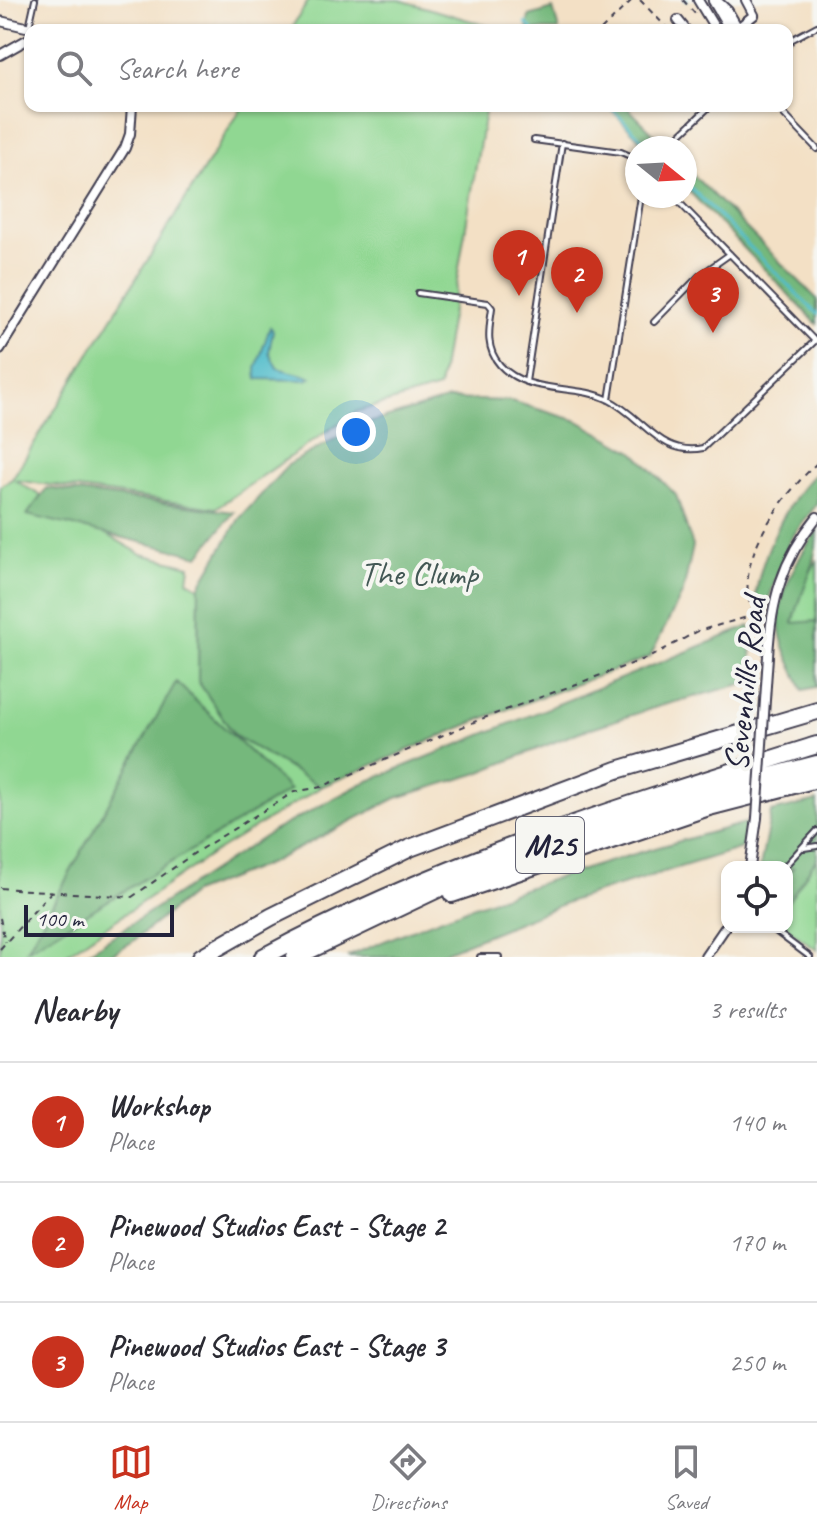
<!DOCTYPE html>
<html lang="en">
<head>
<meta charset="utf-8">
<style>
	body { margin:0; font-family:Caveat,sans-serif; background:#f2f2f3; color:#2b2b33 }
	.controls { position:absolute; right:24px; bottom:24px; display:grid; overflow:hidden; border-radius:16px; box-shadow:0 2px 6px #0004 }
	.controls button { width:72px; height:72px; display:grid; place-items:center; padding:0; border:0; border-bottom:2px solid #e1e1e2; background:#fff; color:#2b2b33; font:40px sans-serif }
	.compass { position:absolute; left:625px; top:136px; width:72px; height:72px; border-radius:50%; background:#fff; box-shadow:0 2px 6px #0004; rotate:108deg }
	.scale { position:absolute; left:24px; bottom:20px; width:150px; box-sizing:border-box; padding-left:8px; border:4px solid #22223b; border-top:0; font-size:22px; line-height:28px; white-space:nowrap; color:#22223b; -webkit-text-stroke:6px #f6f6f2; paint-order:stroke }
	.you { position:absolute; left:356px; top:432px; width:28px; height:28px; margin:-20px; border:6px solid #fff; border-radius:50%; background:#1a73e8; box-shadow:0 0 0 12px #1a73e833 }
	.badge { display:grid; place-items:center; width:52px; height:52px; border-radius:50%; background:#c8321e; color:#fff; font-size:26px; font-weight:700 }
	.pin { position:absolute; translate:-50% -66px; filter:drop-shadow(0 2px 4px #0008) }
	.pin::after { content:''; position:absolute; top:42px; width:28px; height:24px; background:inherit; clip-path:polygon(0 0,100% 0,50% 100%) }
	.list { margin:0; padding:0; list-style:none }
	h2 { display:flex; justify-content:space-between; align-items:center; height:104px; margin:0; padding:0 32px; font-size:34px }
	h2 small { font-size:26px; font-weight:400; color:#7c7c81 }
	.list li { display:grid; grid-template-columns:52px 1fr auto; gap:24px; align-items:center; box-sizing:border-box; height:120px; padding:0 32px; border-top:2px solid #e1e1e2 }
	.list b { display:block; font-size:30px; white-space:nowrap }
	.list p { margin:0; font-size:26px; white-space:nowrap; color:#7c7c81 }
	.list em { font-size:26px; font-style:normal; color:#7c7c81 }
	.icon { flex:none; width:44px; height:44px; fill:none; stroke:currentColor; stroke-width:2; stroke-linecap:round; stroke-linejoin:round }
	.map { position:relative; flex:none; width:817px; height:957px; overflow:hidden }
	.search { position:absolute; background:#fff; box-shadow:0 2px 6px #0004; left:24px; right:24px; top:24px; height:88px; display:flex; align-items:center; gap:20px; box-sizing:border-box; padding:0 28px; border-radius:16px; color:#7c7c81; font-size:30px }
	.sheet { height:464px; background:#fff }
	nav { display:flex; justify-content:space-around; align-items:center; box-sizing:border-box; height:112px; border-top:2px solid #e1e1e2; background:#fff; font-size:22px; color:#7c7c81 }
	nav a { display:grid; justify-items:center; gap:4px }
	nav .on { color:#c8321e }
	.map>svg:first-child { display:block }
	.green { fill:#90d792; stroke:#597c66; stroke-width:2 }
	.forest { fill:#74b87c; stroke:#4b6d5c; stroke-width:2 }
	.water { fill:#4fbcca; stroke:#386f82; stroke-width:2 }
	.lines { fill:none; stroke-linecap:round; stroke-linejoin:round }
	.stream { stroke:#4fbcca; stroke-width:3 }
	.service-casing { stroke:#413e50; stroke-width:8 }
	.minor-casing { stroke:#413e50; stroke-width:12 }
	.motorway-casing { stroke:#413e50; stroke-width:20 }
	.path { stroke:#413e50; stroke-width:2; stroke-dasharray:6 6; stroke-linecap:butt }
	.service { stroke:#fff; stroke-width:4 }
	.minor { stroke:#fff; stroke-width:8 }
	.motorway { stroke:#fff; stroke-width:16 }
	.minor-bridge-casing { stroke:#413e50; stroke-width:12; stroke-linecap:butt }
	.minor-bridge { stroke:#fff; stroke-width:8 }
	.labels { text-anchor:middle; stroke-width:8; stroke-linejoin:round; paint-order:stroke }
	.shield { fill:#f6f6f2; stroke:#626272; stroke-width:2 }
	.shield-label { font-size:32px; font-weight:bold; fill:#22223b }
	.park-label { font-size:34px; fill:#435855; stroke:#f6f6f2 }
	.street-label { font-size:34px; fill:#22223b; stroke:#f6f6f2 }
</style>
</head>
<body>
<div class="map">
<svg width="817" height="957" viewBox="0 0 817 957">
	<rect width="100%" height="100%" fill="#f6f6f2"/>
	<filter id="ink" filterUnits="userSpaceOnUse"><feTurbulence type="fractalNoise" baseFrequency=".0125" numOctaves="2"/><feDisplacementMap in="SourceGraphic" scale="16" xChannelSelector="R" yChannelSelector="G"/><feConvolveMatrix kernelMatrix="1 2 1 2 8 2 1 2 1" color-interpolation-filters="sRGB"/></filter>
	<filter id="wash" filterUnits="userSpaceOnUse"><feTurbulence type="fractalNoise" baseFrequency=".006" numOctaves="4" result="noise"/><feDisplacementMap in="SourceGraphic" scale="32" xChannelSelector="R" yChannelSelector="G"/><feGaussianBlur stdDeviation="1.8" result="paint"/><feColorMatrix in="noise" values="0 0 0 0 0 0 0 0 0 0 0 0 0 0 0 0 0 1.4 0 .05"/><feComposite in="paint" operator="in"/></filter>
	<g filter="url(#wash)">
		<rect width="100%" height="100%" fill="#f3e0c5"/>
		<path class="green" d="M 309,0 L 400,0 L 499,29 L 290,30 Z
			M 243,106 L 486,106 L 439,388 L 355,412 L 216,508 L 14,480 L 141,554 L 190,566 L 188,581 L 199,587 L 198,681 L 235,736 L 321,787 L 215,852 L 62,957 L 0,957 L 0,486 L 12,479 Z
			M 817,559 L 817,621 L 792,624 L 801,592 Z
			M 817,858 L 817,950 L 785,927 L 787,903 Z"/>
		<path class="forest" d="M 553,9 L 559,30 L 527,30 L 529,16 Z
			M 608,106 L 626,106 L 657,137 L 646,146 Z
			M 685,167 L 817,299 L 817,324 L 685,187 Z
			M 449,399 L 511,401 L 578,421 L 635,453 L 676,495 L 693,546 L 683,592 L 650,657 L 481,719 L 321,787 L 235,736 L 198,681 L 199,587 L 239,519 L 288,465 L 358,426 Z
			M 817,472 L 817,504 L 790,540 L 769,598 L 755,604 C 757,564 786,499 817,472 Z
			M 47,488 L 234,512 L 199,556 L 27,515 Z
			M 817,530 C 817,565 802,589 793,623 L 817,621 L 817,687 L 803,690 C 795,671 780,645 779,624 C 779,590 799,557 817,530 Z
			M 750,626 L 753,681 L 660,706 L 579,732 L 476,774 L 396,798 L 270,863 L 193,893 L 132,942 L 106,957 L 81,957 L 273,831 L 361,784 Z
			M 176,682 L 290,790 L 27,950 Z
			M 817,801 L 817,858 L 787,903 L 787,874 L 793,868 L 760,867 L 771,812 Z
			M 746,823 L 742,848 L 573,900 L 433,957 L 347,957 C 476,900 610,859 746,823 Z"/>
		<path class="water" d="M 270,327 L 273,330 L 269,352 L 277,368 L 311,377 L 306,380 L 257,379 L 256,369 Z"/>
		<g class="lines">
			<path class="stream" d="M 686,0 L 687,0
				M 526,23 L 533,30
				M 609,106 L 651,148
				M 685,182 L 817,314"/>
		</g>
	</g>
	<g filter="url(#ink)">
		<g class="lines">
			<defs>
				<path id="service" d="M 29,27 L 35,0
					M 789,41 L 817,26
					M 776,106 L 817,149
					M 534,140 L 621,152 L 637,159
					M 666,148 L 710,106
					M 673,196 L 814,340
					M 418,293 L 488,303 L 492,308 C 489,329 485,348 500,365 C 528,396 576,383 609,400 C 643,417 661,457 703,448 L 817,339
					M 654,322 L 699,276 L 730,254
					M 526,382 L 562,143
					M 609,400 L 641,196
					M 804,848 L 817,846
					M 784,867 L 817,831
					M 770,927 L 810,957
					M 480,957 L 499,957"/>
				<path id="minor" d="M 698,0 L 716,30
					M 716,0 L 728,11 L 739,30
					M 713,1 L 730,30
					M 678,20 L 686,30
					M 0,21 L 39,30
					M 738,28 L 754,15 L 746,0
					M 787,42 L 788,42
					M 0,55 L 30,38
					M 0,349 L 125,148 L 130,134 L 132,106
					M 768,656 C 771,601 782,560 817,517
					M 750,867 L 757,818
					M 705,957 L 727,925"/>
				<path id="motorway" d="M 566,839 L 691,797 L 817,764
					M 452,894 L 709,807 L 817,779
					M 201,957 L 271,917 L 410,848 L 617,770 L 817,711
					M 263,957 C 437,863 628,804 817,745
					M 295,957 L 440,888 L 536,850"/>
			</defs>
			<use href="#service" class="service-casing"/>
			<use href="#minor" class="minor-casing"/>
			<use href="#motorway" class="motorway-casing"/>
			<path class="path" d="M 640,0 L 669,30
				M 683,0 L 697,16
				M 601,30 L 632,0
				M 787,92 L 789,94
				M 754,614 C 729,564 782,496 817,463
				M 0,888 L 132,897 L 196,852 L 294,792 L 321,787 L 481,719 L 650,657 L 698,631 L 765,612
				M 0,918 L 5,942
				M 0,949 L 52,891"/>
			<use href="#service" class="service"/>
			<use href="#minor" class="minor"/>
			<use href="#motorway" class="motorway"/>
			<defs>
				<path id="minor-bridge" d="M 757,818 L 768,656"/>
			</defs>
			<use href="#minor-bridge" class="minor-bridge-casing"/>
			<use href="#minor-bridge" class="minor-bridge"/>
		</g>
	</g>
	<g class="labels">
		<rect class="shield" x="516" y="817" width="68" height="56" rx="6"/>
		<g class="shield-label">
			<text x="550" y="856">M25</text>
		</g>
		<g class="park-label">
			<text x="419" y="585">The Clump</text>
		</g>
		<g class="street-label">
			<text transform="translate(744 684) rotate(-84)" y="12">Sevenhills Road</text>
		</g>
	</g>
</svg>
<div class="controls">
<button><svg class="icon" aria-label="locate" viewBox="0 0 24 24"><circle cx="12" cy="12" r="6"/><path d="M12 2v4M12 18v4M2 12h4M18 12h4"/></svg></button>
</div>
<svg class="compass" viewBox="-18 -18 36 36"><path d="M0-13l5 13h-10z" fill="#e53935"/><path d="M0 13l5-13h-10z" fill="#7c7c81"/></svg>
<div class="scale">100 m</div>
<div class="you"></div>
<div class="pin badge" style="left:519px;top:296px">1</div>
<div class="pin badge" style="left:577px;top:313px">2</div>
<div class="pin badge" style="left:713px;top:333px">3</div>
<div class="search"><svg class="icon" aria-label="search" viewBox="0 0 24 24"><circle cx="10" cy="10" r="6"/><path d="M15 15l6 6"/></svg>Search here</div>
</div>
<section class="sheet">
<h2>Nearby<small>3 results</small></h2>
<ul class="list">
<li><span class="badge">1</span><div><b>Workshop</b><p>Place</p></div><em>140 m</em></li>
<li><span class="badge">2</span><div><b>Pinewood Studios East - Stage 2</b><p>Place</p></div><em>170 m</em></li>
<li><span class="badge">3</span><div><b>Pinewood Studios East - Stage 3</b><p>Place</p></div><em>250 m</em></li>
</ul>
</section>
<nav>
<a class="on"><svg class="icon" aria-label="map" viewBox="0 0 24 24"><path d="M3 6l6-2 6 2 6-2v14l-6 2-6-2-6 2zM9 4v14M15 6v14"/></svg>Map</a>
<a><svg class="icon" aria-label="directions" viewBox="0 0 24 24"><path d="M12 3l9 9-9 9-9-9zM9 14v-3h6M13 9l2 2-2 2"/></svg>Directions</a>
<a><svg class="icon" aria-label="saved" viewBox="0 0 24 24"><path d="M7 4h10v16l-5-4-5 4z"/></svg>Saved</a>
</nav>
</body>
</html>
